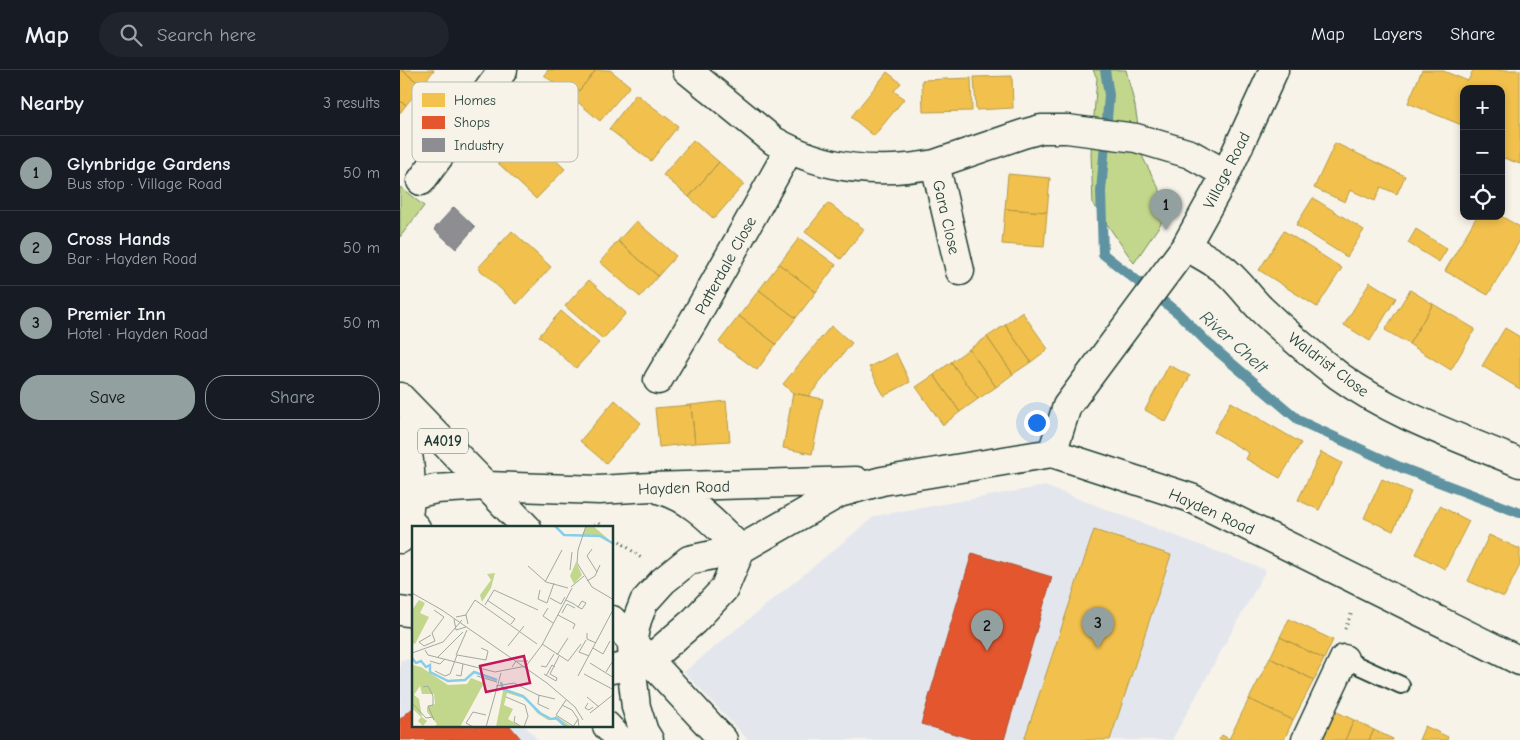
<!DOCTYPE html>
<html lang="en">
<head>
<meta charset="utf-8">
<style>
	body { margin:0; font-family:"Comic Neue",sans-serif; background:#20242c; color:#f1f3f6 }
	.controls { position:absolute; right:15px; top:15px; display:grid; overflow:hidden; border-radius:10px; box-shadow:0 2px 8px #0003 }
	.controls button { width:45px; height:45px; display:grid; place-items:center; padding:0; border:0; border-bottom:1px solid #363941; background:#171b24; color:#f1f3f6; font:25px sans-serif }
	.you { position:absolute; left:636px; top:352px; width:18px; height:18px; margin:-12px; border:4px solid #fff; border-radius:50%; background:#1a73e8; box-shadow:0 0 0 8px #1a73e833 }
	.badge { display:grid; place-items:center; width:32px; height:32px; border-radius:50%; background:#92a19f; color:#111; font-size:16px; font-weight:700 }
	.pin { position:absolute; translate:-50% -41px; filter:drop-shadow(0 1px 2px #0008) }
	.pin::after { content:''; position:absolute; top:26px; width:18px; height:15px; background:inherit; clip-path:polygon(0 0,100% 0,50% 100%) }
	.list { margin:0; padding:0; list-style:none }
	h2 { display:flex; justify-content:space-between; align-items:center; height:65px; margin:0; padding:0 20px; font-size:21px }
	h2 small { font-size:16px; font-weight:400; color:#9ea1a6 }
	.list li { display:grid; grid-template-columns:32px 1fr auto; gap:15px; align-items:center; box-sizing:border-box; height:75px; padding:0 20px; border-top:1px solid #363941 }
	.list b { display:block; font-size:19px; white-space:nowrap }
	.list p { margin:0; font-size:16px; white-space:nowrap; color:#9ea1a6 }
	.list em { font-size:16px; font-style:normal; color:#9ea1a6 }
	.actions { display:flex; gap:10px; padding:15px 20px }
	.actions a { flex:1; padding:11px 0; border:1px solid #92a19f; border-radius:20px; text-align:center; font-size:18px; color:#92a19f }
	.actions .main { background:#92a19f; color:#111 }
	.icon { flex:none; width:28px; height:28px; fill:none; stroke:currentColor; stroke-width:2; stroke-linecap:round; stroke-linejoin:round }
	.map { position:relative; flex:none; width:1120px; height:670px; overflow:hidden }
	header { display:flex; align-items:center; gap:30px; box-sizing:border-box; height:70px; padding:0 25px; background:#171b24; border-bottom:1px solid #363941 }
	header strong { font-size:24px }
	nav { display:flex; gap:28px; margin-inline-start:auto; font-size:18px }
	.search { width:350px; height:45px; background:#20242c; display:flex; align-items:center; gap:12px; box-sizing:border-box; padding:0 18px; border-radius:28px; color:#9ea1a6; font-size:19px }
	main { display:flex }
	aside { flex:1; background:#171b24 }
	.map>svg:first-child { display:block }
	.built { fill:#e3e7ed }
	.green { fill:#c3d78c; stroke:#718a60 }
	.homes { fill:#f2c14e; stroke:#b39946 }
	.shops { fill:#e4572e; stroke:#a94f30 }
	.industry { fill:#8d8d92; stroke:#6c7576 }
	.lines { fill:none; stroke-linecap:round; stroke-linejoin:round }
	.stream { stroke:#5e93a1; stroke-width:10 }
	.service-casing { stroke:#1f3d34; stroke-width:20 }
	.minor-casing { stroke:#1f3d34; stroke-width:31 }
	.tertiary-casing { stroke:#1f3d34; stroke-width:31 }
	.trunk-casing { stroke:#1f3d34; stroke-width:31 }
	.path { stroke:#1f3d34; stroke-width:3; stroke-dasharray:1 4; stroke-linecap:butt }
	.service { stroke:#f7f3e8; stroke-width:16 }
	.minor { stroke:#f7f3e8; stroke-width:28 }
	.tertiary { stroke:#f7f3e8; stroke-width:28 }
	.trunk { stroke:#f7f3e8; stroke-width:28 }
	.labels { text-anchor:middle; stroke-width:5; stroke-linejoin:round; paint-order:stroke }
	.shield { fill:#f7f3e8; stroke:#60746a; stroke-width:1 }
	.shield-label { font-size:15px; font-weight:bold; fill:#1f3d34 }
	.street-label { font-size:16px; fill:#1f3d34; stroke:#f7f3e8 }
	.water-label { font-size:18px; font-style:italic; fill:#345a58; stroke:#f7f3e8 }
	.inset-river { fill:none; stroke:#88cde9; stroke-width:2.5 }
	.inset-road { fill:none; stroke:#a1aaa0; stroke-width:1 }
	.view { fill:#c2185b; fill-opacity:0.15; stroke:#c2185b; stroke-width:2.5 }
	.inset-edge { fill:none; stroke:#1f3d34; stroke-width:2.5 }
	.key { fill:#f7f3e8; stroke:#b6bcb2; stroke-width:1 }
	.key-label { font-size:14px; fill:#1f3d34 }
</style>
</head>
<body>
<header>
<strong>Map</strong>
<div class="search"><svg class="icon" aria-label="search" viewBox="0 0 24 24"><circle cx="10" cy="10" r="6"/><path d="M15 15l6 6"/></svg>Search here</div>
<nav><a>Map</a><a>Layers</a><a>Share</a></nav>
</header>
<main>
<aside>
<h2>Nearby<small>3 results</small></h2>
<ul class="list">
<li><span class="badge">1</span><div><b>Glynbridge Gardens</b><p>Bus stop · Village Road</p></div><em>50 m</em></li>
<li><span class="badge">2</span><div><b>Cross Hands</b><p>Bar · Hayden Road</p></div><em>50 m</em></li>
<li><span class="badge">3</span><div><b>Premier Inn</b><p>Hotel · Hayden Road</p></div><em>50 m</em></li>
</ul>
<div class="actions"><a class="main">Save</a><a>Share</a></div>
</aside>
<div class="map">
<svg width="1120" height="670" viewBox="0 0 1120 670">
	<rect width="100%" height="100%" fill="#f7f3e8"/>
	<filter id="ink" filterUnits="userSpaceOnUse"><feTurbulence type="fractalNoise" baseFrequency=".02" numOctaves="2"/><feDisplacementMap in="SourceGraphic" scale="10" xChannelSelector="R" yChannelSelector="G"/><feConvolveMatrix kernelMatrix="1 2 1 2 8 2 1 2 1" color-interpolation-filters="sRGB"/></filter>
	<g filter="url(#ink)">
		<path class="built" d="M 645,416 L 866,500 L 772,670 L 348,670 L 284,602 L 475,446 Z
			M 14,589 L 14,656 L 125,656 L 138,670 L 0,670 L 0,590 Z"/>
		<path class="green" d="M 693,0 L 726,0 L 735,36 L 743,88 L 770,140 L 734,193 L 693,134 L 691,83 L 697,8 Z
			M 0,117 L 24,136 L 0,167 Z"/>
		<path class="homes" d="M 0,0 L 2,0 L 22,16 L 6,35 L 0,31 Z
			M 2,0 L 34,0 L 22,16 Z
			M 148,0 L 196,0 L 173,28 L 144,5 Z
			M 196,0 L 210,0 L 230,16 L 200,51 L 173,28 Z
			M 1022,0 L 1041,0 L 1068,11 L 1073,0 L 1120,0 L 1120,94 L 1101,87 L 1101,19 L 1064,19 L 1064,56 L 1008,33 Z
			M 487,2 L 501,13 L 494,21 L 504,29 L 474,66 L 451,47 Z
			M 612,6 L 613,38 L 576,40 L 574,7 Z
			M 571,8 L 572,41 L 523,42 L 522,10 Z
			M 236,24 L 278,56 L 251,91 L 209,59 Z
			M 0,31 L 6,35 L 0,43 Z
			M 127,63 L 165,99 L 136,129 L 98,93 Z
			M 293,70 L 319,92 L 289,127 L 263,105 Z
			M 935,73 L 1005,106 L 997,124 L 981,117 L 975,131 L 950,120 L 945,132 L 914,118 Z
			M 319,92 L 344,114 L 314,149 L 289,127 Z
			M 608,104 L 650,108 L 647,142 L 605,139 Z
			M 913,128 L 964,160 L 947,187 L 896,155 Z
			M 428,133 L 464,159 L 441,189 L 405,162 Z
			M 605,139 L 647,142 L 644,177 L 602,174 Z
			M 1077,146 L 1101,146 L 1120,157 L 1120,170 L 1088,225 L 1045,201 Z
			M 236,151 L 276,186 L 258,206 L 218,171 Z
			M 1016,159 L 1047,179 L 1039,192 L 1008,173 Z
			M 112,161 L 151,197 L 117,234 L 78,198 Z
			M 884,161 L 942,198 L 917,237 L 859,200 Z
			M 399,168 L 436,195 L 416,222 L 379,194 Z
			M 218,171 L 258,206 L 240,227 L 200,192 Z
			M 379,194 L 416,222 L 396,248 L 359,220 Z
			M 189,210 L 226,243 L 203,269 L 165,236 Z
			M 970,212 L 996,228 L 970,271 L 944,255 Z
			M 359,220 L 396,248 L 376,274 L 339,246 Z
			M 1010,220 L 1033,234 L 1009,274 L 985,260 Z
			M 1033,234 L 1075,259 L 1051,300 L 1009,274 Z
			M 161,241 L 199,273 L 176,298 L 139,266 Z
			M 622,242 L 648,279 L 631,292 L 605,255 Z
			M 339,246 L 376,274 L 357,300 L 319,272 Z
			M 605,255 L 631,292 L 613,304 L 587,267 Z
			M 431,256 L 452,273 L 409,326 L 393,323 L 383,314 Z
			M 1105,258 L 1120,267 L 1120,319 L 1082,296 Z
			M 587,267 L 613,304 L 596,317 L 569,279 Z
			M 569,279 L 596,317 L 578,329 L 551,292 Z
			M 496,283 L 510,312 L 484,326 L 469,297 Z
			M 551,292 L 578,329 L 560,342 L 534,305 Z
			M 769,295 L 790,306 L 766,352 L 745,340 Z
			M 534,305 L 560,342 L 543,355 L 516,317 Z
			M 393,323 L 423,329 L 412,384 L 383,378 Z
			M 215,330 L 241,353 L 206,393 L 180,371 Z
			M 326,331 L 330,371 L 295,373 L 291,335 Z
			M 831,332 L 901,373 L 880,408 L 846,389 L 849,383 L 814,362 Z
			M 291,335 L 295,373 L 259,377 L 255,338 Z
			M 921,382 L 942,393 L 919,440 L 898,430 Z
			M 982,409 L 1011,422 L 993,461 L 964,448 Z
			M 1040,436 L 1069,451 L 1045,499 L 1016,484 Z
			M 694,460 L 771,485 L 710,670 L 624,670 Z
			M 1089,465 L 1120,479 L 1120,495 L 1104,527 L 1068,511 Z
			M 889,549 L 933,570 L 924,589 L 880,567 Z
			M 880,567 L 924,589 L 914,610 L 870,588 Z
			M 870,588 L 914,610 L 893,650 L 849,629 Z
			M 849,629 L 893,650 L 884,670 L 832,670 L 829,669 Z
			M 935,641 L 954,650 L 945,670 L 921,670 Z
			M 954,650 L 974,660 L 969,670 L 945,670 Z
			M 1025,656 L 1048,667 L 1047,670 L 1019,670 Z
			M 974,660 L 993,669 L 993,670 L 969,670 Z
			M 822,665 L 829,669 L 832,670 L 819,670 Z"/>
		<path class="shops" d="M 572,483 L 652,507 L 604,670 L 575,670 L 521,654 Z
			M 14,637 L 14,656 L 110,656 L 122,670 L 0,670 L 0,649 Z"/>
		<path class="industry" d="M 54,137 L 75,157 L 56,179 L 34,159 Z"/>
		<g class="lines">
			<path class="stream" d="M 705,0 L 709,25 L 701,122 L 703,184 L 778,243 L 809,274 L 900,351 L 1002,398 L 1120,443"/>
			<defs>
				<path id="service" d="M 944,589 L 1001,615"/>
				<path id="minor" d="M 287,0 L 374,71 C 425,100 478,105 535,94 L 623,64 L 641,59 L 667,59 L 736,68 L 790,84 L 826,104
					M 535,94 L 560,201
					M 21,111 L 103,0
					M 786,176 C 797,183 811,190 822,198 C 836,208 848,226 861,239 C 885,262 912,285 939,306 C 993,345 1058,367 1120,393
					M 258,310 L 295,248 L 389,80
					M 652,383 L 667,336 L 786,176 L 826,104 L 874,0
					M 86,416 L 199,420 L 251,417 L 456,411
					M 261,420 C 294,429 316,456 341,479
					M 212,599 L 232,596 L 249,590 L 294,551 L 324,519 L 341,479
					M 249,670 L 244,662 L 236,637 L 233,611 L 232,572 L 237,550 L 244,532 L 263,511 L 289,490 L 341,479 L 439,423 L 482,411 L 652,383 L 791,428 L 1120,591
					M 906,670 L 944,589"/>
				<path id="tertiary" d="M 0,361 C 14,387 14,443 0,469
					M 0,427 L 36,419 L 86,416
					M 0,541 L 14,543"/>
				<path id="trunk" d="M 0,327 L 127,458
					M 0,442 L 16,458
					M 212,550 L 323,670
					M 207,656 L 220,670"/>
			</defs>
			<use href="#service" class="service-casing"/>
			<use href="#minor" class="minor-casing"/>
			<use href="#tertiary" class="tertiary-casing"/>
			<use href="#trunk" class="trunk-casing"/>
			<path class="path" d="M 190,458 L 198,453 L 203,458
				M 212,465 L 241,488
				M 945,559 L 952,542"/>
			<use href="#service" class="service"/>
			<use href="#minor" class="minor"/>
			<use href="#tertiary" class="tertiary"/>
			<use href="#trunk" class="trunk"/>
		</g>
	</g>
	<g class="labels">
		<rect class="shield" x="18" y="358.5" width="50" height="25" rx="4"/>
		<g class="shield-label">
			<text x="43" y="376">A4019</text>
		</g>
		<g class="street-label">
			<text transform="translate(826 100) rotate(-63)" y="6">Village Road</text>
			<text transform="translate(547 147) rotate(77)" y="6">Gara Close</text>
			<text transform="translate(325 195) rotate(-61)" y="6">Patterdale Close</text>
			<text transform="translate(929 294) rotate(37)" y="6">Waldrist Close</text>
			<text transform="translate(284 417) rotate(-2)" y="6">Hayden Road</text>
			<text transform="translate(812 441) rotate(24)" y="6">Hayden Road</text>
		</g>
		<g class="water-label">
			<text transform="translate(834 272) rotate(42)" y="6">River Chelt</text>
		</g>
	</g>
	<g transform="translate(12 456)">
		<rect width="201" height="201" fill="#f7f3e8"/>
		<path d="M 174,0 L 181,0 L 201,17 L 185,9 L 170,9 ZM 164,36 L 170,49 L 162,58 L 158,50 ZM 83,47 L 79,62 L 70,76 L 68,69 L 79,54 L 75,48 ZM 7,74 L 13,77 L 8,87 L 17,91 L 3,118 L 0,117 L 0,84 ZM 0,139 L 9,141 L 36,159 L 55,158 L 59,152 L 72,157 L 48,201 L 22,201 L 25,198 L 15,186 L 15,181 L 23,178 L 22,168 L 10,168 L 8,160 L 2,169 L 7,173 L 10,191 L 15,195 L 11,200 L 6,195 L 9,191 L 0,182 ZM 87,155 L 91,163 L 114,171 L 127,187 L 139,193 L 144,190 L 160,201 L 153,201 L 144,194 L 136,194 L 125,187 L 114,173 L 95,167 L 92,179 L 101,183 L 96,193 L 110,201 L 84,201 L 91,165 Z" fill="#c3d78c"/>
		<path class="inset-river" d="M 143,0 L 152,9 L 188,10 L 202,18M 0,132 L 4,137 L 9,135 L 14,141 L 18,139 L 18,146 L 36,155 L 53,154 L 62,146 L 85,154M 89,156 L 91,163 L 111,170 L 128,187 L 139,193 L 145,192 L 154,201"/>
		<path class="inset-road" d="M 174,0 L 166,24 L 165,37 L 180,61 L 202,74M 180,23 L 175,30 L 185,46M 116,40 L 134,56 L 156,62M 158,44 L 160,26M 175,55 L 183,50 L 188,39M 133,56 L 150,24M 159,61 L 172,50M 128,64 L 126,73 L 135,77 L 142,57M 0,67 L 30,84 L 135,157 L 163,181 L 171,194M 138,72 L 149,78 L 153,71M 63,74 L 125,118M 75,74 L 103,93 L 99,98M 154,74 L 162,78 L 166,81 L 170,83 L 174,77 L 170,75 L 166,81M 73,79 L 82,64 L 126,84M 136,82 L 131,90 L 141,97M 150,87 L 155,78 L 163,82M 146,89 L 163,98 L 161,103M 53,90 L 63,74M 44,91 L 54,89 L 56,98M 42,93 L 44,104 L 54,101M 20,107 L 32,91 L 22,84M 175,107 L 175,113 L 184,117M 19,109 L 7,116 L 12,120 L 23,115 L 20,107M 174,114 L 167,126 L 177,130M 130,118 L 156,135 L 169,118M 96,120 L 112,100M 181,122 L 191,128 L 198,115M 13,124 L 16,129 L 83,146 L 114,140 L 130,119 L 160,62M 0,127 L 31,116 L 50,94M 44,129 L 55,104M 145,129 L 156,112M 25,132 L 51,106M 18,135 L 28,138 L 33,133M 178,137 L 202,152M 129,140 L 134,141 L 142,128M 100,141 L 104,135 L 116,135M 23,145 L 33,150 L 38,148 L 45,129 L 74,134 L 76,125 L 69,122M 194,146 L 202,133M 132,148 L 144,155 L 145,152 L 138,148M 138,148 L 147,130M 172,148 L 202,164M 44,149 L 49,150 L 51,138M 65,150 L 85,156M 134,150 L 140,139 L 143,141M 166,150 L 202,82M 84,160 L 102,157 L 126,169 L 143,173M 11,161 L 16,160 L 21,170 L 21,179 L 16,180 L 22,194M 127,169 L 126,178 L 137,183M 94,171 L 113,179 L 116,190 L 112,201M 175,171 L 187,181M 154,174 L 144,189 L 161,200M 0,177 L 14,192 L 21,191M 176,177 L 173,182 L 177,184 L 181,181M 150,179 L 160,184 L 166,193M 178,187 L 202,168M 103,190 L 102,196 L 110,201M 61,201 L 54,197 L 61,186 L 74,189M 74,201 L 89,147M 161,201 L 166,193 L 167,201"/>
		<path class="view" d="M 112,130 L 118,157 L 74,166 L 68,140 Z"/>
		<rect width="201" height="201" class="inset-edge"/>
	</g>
	<rect x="12" y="12" width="166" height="80" rx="8" class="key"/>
	<rect x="22" y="23" width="23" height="14" fill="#f2c14e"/>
	<rect x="22" y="46" width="23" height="13" fill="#e4572e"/>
	<rect x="22" y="68" width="23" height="14" fill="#8d8d92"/>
	<g class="key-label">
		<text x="54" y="35">Homes</text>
		<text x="54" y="57">Shops</text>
		<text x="54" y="80">Industry</text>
	</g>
</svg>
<div class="controls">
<button>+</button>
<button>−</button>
<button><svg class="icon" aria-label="locate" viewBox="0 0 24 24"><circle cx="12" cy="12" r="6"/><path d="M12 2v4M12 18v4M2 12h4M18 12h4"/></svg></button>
</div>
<div class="you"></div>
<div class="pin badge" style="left:766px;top:160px">1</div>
<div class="pin badge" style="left:587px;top:581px">2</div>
<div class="pin badge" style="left:698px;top:578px">3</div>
</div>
</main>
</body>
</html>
